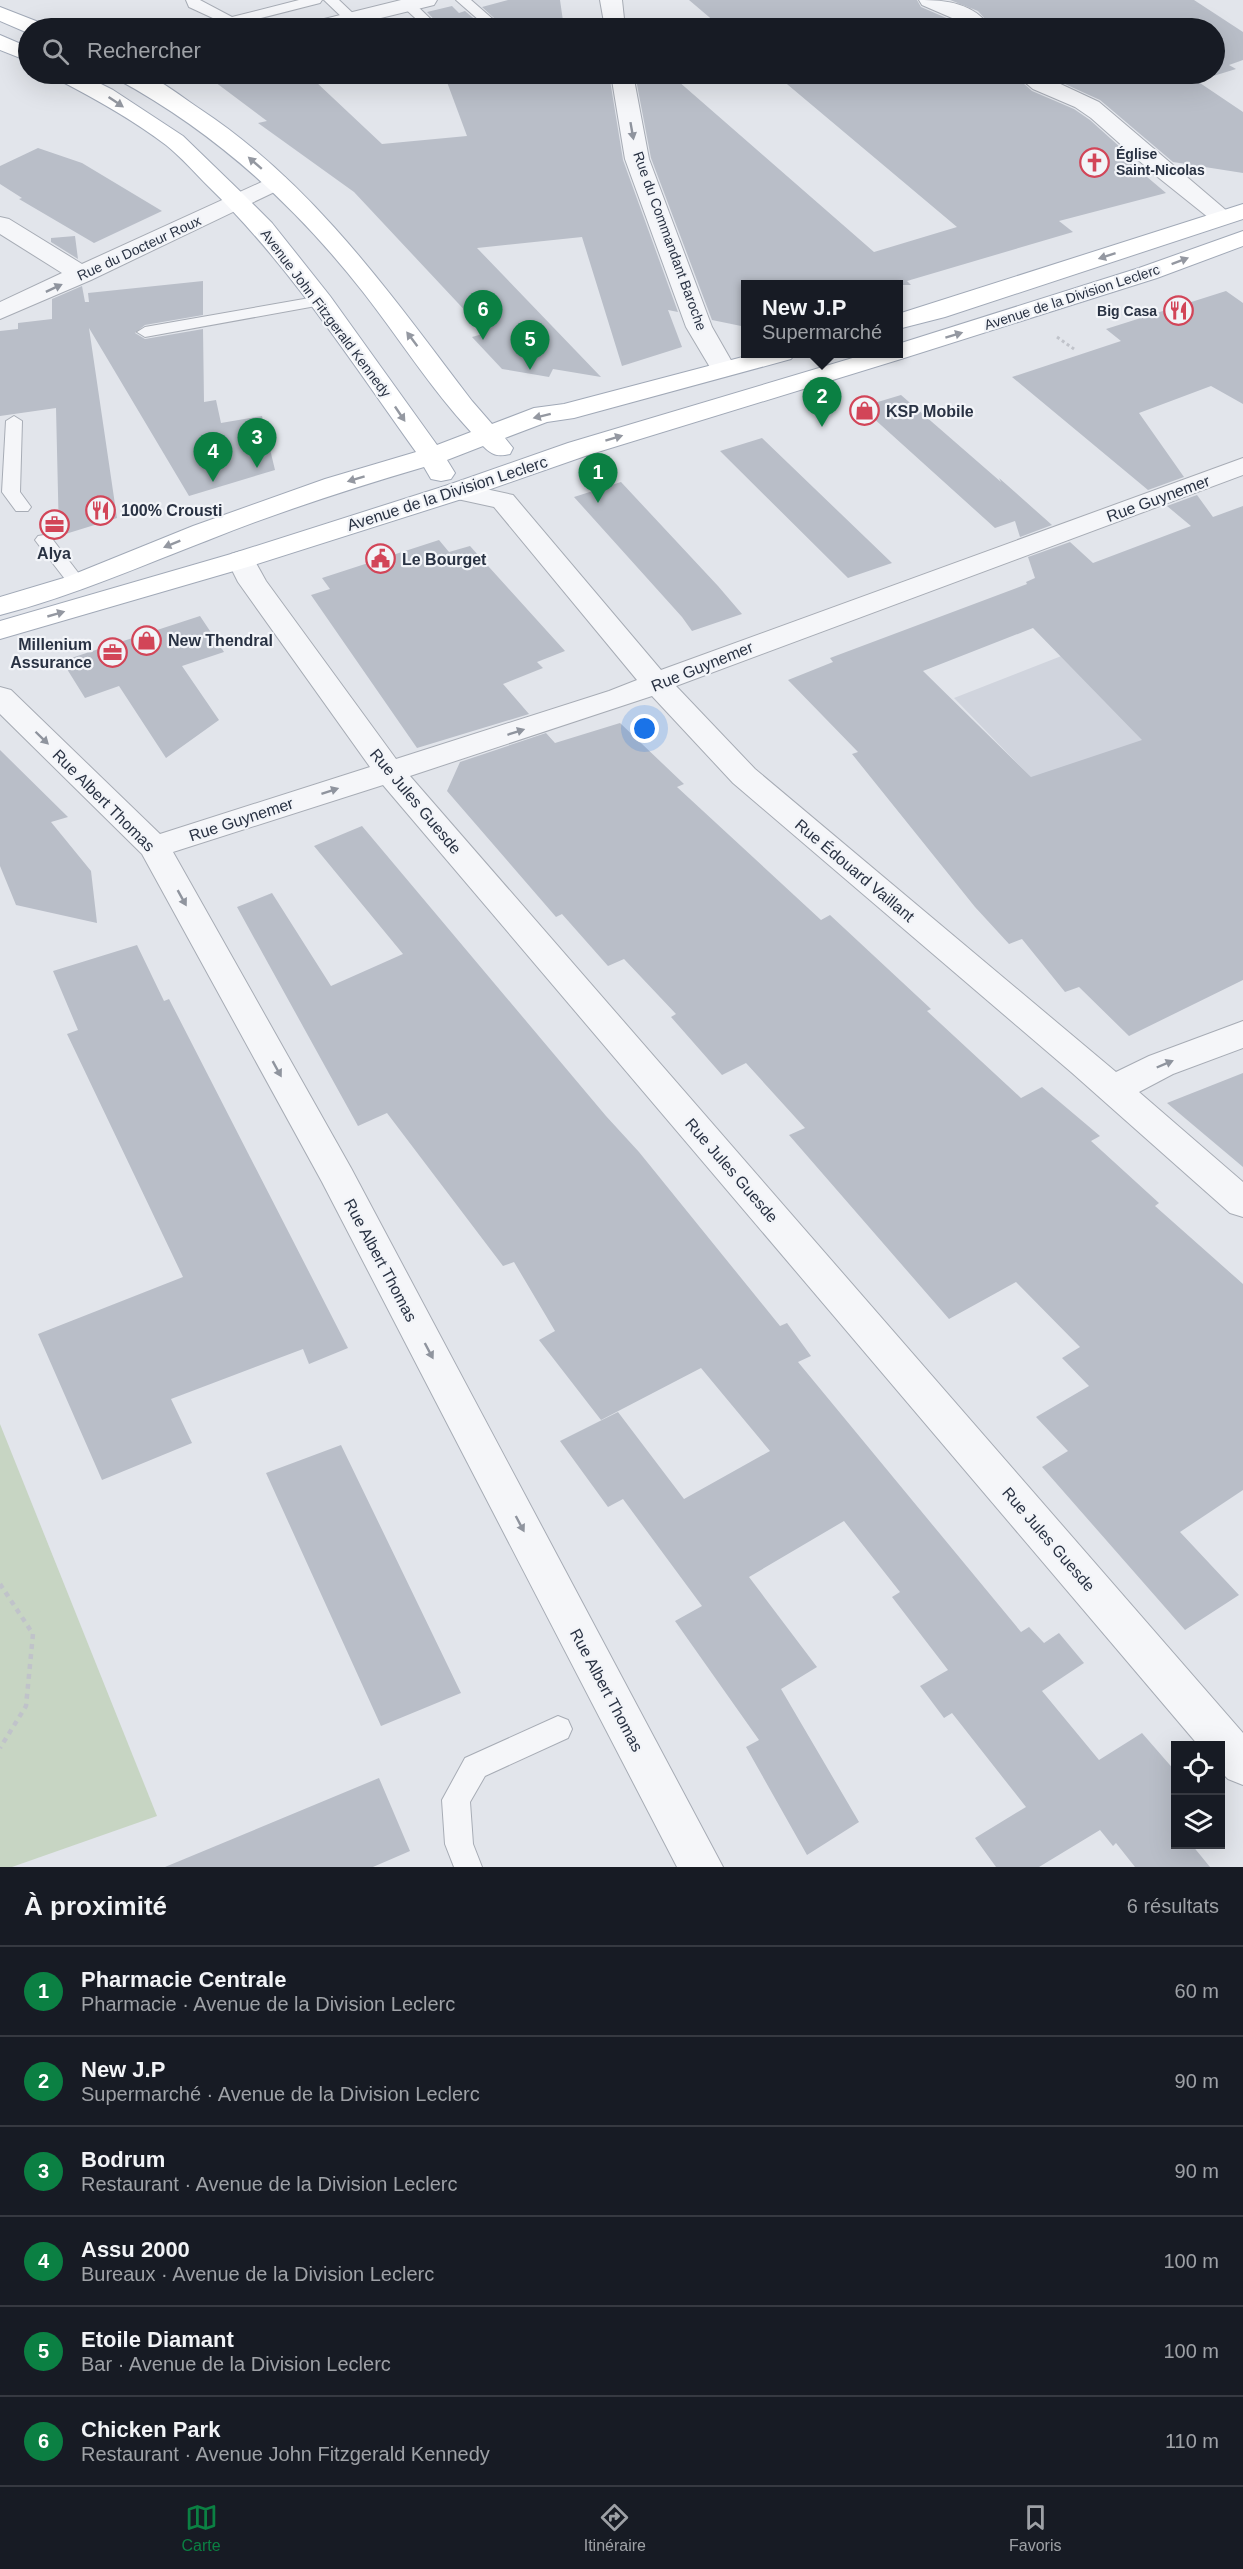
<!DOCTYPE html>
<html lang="fr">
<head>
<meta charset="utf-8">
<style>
	body { margin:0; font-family:Arial,sans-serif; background:#20242c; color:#f1f3f6 }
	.controls { position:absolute; right:18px; bottom:18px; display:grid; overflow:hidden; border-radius:0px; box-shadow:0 6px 24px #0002 }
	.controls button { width:54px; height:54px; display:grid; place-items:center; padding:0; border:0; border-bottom:2px solid #363941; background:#171b24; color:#f1f3f6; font:30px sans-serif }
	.you { position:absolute; left:645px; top:729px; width:21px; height:21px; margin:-15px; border:4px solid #fff; border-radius:50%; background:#1a73e8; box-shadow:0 0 0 9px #1a73e833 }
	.badge { display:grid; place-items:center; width:39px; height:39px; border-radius:50%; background:#0b8043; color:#fff; font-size:20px; font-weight:700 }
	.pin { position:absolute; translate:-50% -50px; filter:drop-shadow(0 2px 3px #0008) }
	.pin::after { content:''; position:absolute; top:32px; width:21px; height:18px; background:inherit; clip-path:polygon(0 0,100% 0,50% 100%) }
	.popup { position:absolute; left:741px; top:280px; width:162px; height:78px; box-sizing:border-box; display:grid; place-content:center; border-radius:0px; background:#171b24; filter:drop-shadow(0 2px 4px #0005); font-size:20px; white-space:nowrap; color:#9ea1a6 }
	.popup b { font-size:22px; color:#f1f3f6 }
	.popup::after { content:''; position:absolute; left:50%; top:100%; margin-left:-12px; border:12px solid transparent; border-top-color:#171b24 }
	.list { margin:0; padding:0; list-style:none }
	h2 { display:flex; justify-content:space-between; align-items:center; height:78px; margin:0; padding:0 24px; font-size:26px }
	h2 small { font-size:20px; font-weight:400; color:#9ea1a6 }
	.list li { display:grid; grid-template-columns:39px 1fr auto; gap:18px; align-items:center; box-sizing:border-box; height:90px; padding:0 24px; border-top:2px solid #363941 }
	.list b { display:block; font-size:22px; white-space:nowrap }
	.list p { margin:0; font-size:20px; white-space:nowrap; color:#9ea1a6 }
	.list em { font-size:20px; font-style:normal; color:#9ea1a6 }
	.icon { flex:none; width:33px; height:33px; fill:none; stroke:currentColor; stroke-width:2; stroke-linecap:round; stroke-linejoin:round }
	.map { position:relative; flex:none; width:1243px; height:1867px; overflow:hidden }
	.search { position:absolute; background:#171b24; box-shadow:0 6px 24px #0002; left:18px; right:18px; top:18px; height:66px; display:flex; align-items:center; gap:15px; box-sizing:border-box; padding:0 21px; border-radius:33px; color:#9ea1a6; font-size:22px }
	.sheet { height:618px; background:#171b24 }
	nav { display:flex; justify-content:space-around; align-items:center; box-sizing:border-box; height:84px; border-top:2px solid #363941; background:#171b24; font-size:16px; color:#9ea1a6 }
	nav a { display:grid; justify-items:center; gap:3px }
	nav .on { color:#0b8043 }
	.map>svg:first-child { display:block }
	.built { fill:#d0d4dd }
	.green { fill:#c7d5c3 }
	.building { fill:#b9bec8; fill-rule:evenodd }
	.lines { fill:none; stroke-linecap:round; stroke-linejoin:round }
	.service-casing { stroke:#a7acb5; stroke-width:2 }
	.minor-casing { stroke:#a7acb5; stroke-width:2 }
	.primary-casing { stroke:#a1a9b7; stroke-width:2 }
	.path-far1 { stroke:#c0c3ca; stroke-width:3; stroke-dasharray:3 3; stroke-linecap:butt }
	.path { stroke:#c0c3ca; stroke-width:4.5; stroke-dasharray:5 5; stroke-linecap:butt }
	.service { fill:#f5f6f9; fill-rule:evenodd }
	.minor { fill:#f5f6f9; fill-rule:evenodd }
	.primary { fill:#fff; fill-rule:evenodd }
	.oneway { fill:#9498a1 }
	.oneway2 { fill:#8f949e }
	.labels { text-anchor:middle; stroke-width:4.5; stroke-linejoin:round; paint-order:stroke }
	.far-poi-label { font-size:14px; font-weight:bold; fill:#293243; stroke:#f2f4f8; text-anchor:start }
	.far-street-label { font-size:14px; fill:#293243; stroke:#f2f4f8 }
	.poi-label { font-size:16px; font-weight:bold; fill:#293243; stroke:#f2f4f8; text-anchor:start }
	.street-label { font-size:16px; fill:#293243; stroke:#f2f4f8 }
</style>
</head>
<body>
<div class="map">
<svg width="1243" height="1867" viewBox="0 0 1243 1867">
	<rect width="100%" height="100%" fill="#e2e5eb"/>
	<path class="built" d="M 1243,585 L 1118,867 L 954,698 Z"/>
	<path class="green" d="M 0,1424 L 157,1816 L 12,1867 L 0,1867 Z"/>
	<path class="building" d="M 508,0 L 560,0 L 564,28 L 505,28 L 482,7 Z
		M 689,0 L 917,0 L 921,7 L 958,23 L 965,28 L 722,28 Z
		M 950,0 L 1194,0 L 1243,32 L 1243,60 L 1229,65 L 1236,69 L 1197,81 L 1243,112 L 1243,173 L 1173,162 L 1100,100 L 1043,74 L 1215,74 L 1215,28 L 993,28 L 978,11 Z
		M 452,6 L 459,13 L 465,11 L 485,28 L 442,28 L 427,12 Z
		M 222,74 L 322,74 L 327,79 L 316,82 L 382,144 L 467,136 L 444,74 L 609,74 L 623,160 L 678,312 L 668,310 L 682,347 L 622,366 L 582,237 L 477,248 L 601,377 L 553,369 L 549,377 L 502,369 L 472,337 L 486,333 L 354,192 L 258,123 L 267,121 L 215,82 Z
		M 635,74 L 670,74 L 874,252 L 957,227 L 775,74 L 1013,74 L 1032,91 L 1074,109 L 1090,120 L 1130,156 L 1120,154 L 1166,193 L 1059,221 L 1073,232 L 907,281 L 911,285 L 746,285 L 746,327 L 712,320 L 651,158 Z
		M 38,148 L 82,163 L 162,211 L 94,243 L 19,199 L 22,198 L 0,184 L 0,166 Z
		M 75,236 L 78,259 L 51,242 L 51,238 Z
		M 203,281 L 203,315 L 145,325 L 135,333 L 145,339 L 203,329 L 204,402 L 216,400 L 221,423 L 262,416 L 275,470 L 189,496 L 89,328 L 117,518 L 59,536 L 56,408 L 0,416 L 0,331 L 18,329 L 18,323 L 52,319 L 52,299 L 82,286 L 85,302 L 89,302 L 88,293 Z
		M 1226,291 L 1243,303 L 1243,404 L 1211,386 L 1139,413 L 1184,477 L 1148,490 L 1012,377 L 1121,341 L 1106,329 Z
		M 901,395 L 1001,482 L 999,478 L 1052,525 L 1020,537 L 1015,521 L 995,528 L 861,407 Z
		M 762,438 L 892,563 L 848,578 L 720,451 Z
		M 621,482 L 718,586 L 742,614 L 692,631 L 682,617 L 574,497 Z
		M 1197,495 L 1213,517 L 1243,506 L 1243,980 L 1129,1036 L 1079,987 L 1065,992 L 1022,939 L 1009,944 L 975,907 L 852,754 L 858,752 L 788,680 L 833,662 L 830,658 L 1027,584 L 1026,582 L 1035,578 L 1028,557 L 1070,542 L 1093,563 L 1191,526 L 1167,506 ZM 1033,628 L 1142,740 L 1031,777 L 923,671 Z
		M 439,540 L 449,552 L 470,546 L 565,651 L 537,662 L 543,668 L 503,684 L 529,714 L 417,748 L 311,595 L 330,589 L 322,578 Z
		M 200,616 L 224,652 L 182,666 L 219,720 L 166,758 L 119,686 L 85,698 L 62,661 Z
		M 620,723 L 684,784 L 677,787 L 821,920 L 830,915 L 931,1009 L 927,1011 L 1021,1098 L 1042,1087 L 1100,1136 L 1091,1141 L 1159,1203 L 1155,1206 L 1243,1284 L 1243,1490 L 1180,1532 L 1239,1595 L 1185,1630 L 1042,1467 L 1068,1451 L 1036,1417 L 1089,1386 L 1062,1358 L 1080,1347 L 1016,1282 L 949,1319 L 789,1135 L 805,1128 L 746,1063 L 722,1075 L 671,1017 L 676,1014 L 624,959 L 608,966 L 562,914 L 556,917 L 447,791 L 460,762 L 546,733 L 555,743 Z
		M 0,750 L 68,817 L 51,822 L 91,871 L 97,923 L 16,905 L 0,866 Z
		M 362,826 L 606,1116 L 639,1152 L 780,1326 L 787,1323 L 811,1356 L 798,1362 L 1021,1632 L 1029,1627 L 1044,1643 L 1059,1633 L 1084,1663 L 1042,1691 L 1099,1760 L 1142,1733 L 1176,1772 L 1176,1845 L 1192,1845 L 1210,1867 L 1135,1867 L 1116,1843 L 1113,1846 L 1100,1830 L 1039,1867 L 996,1867 L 975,1838 L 1026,1807 L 952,1713 L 944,1718 L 920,1686 L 948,1670 L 892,1597 L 900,1592 L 844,1521 L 749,1577 L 817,1667 L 781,1689 L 859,1822 L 807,1855 L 746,1747 L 759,1740 L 675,1621 L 702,1606 L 623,1499 L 608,1507 L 560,1441 L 618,1412 L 684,1499 L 770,1451 L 701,1368 L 601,1420 L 539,1340 L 555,1331 L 514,1262 L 503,1266 L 387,1113 L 358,1126 L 237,907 L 272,893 L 331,986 L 403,954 L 314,846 Z
		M 137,945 L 164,1001 L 169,999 L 348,1348 L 309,1364 L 303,1349 L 171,1399 L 192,1443 L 102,1480 L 38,1334 L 183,1277 L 67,1034 L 78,1030 L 53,971 Z
		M 1243,1073 L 1243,1167 L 1167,1103 Z
		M 341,1445 L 461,1693 L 381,1726 L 266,1473 Z
		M 379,1778 L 410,1851 L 373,1867 L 165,1867 Z"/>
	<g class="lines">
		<defs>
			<path id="service" d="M 186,0 L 200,0 L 232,17 L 299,0 L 322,0 L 320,3 L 230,26 L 189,7 Z
				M 324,0 L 339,0 L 359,19 L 357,22 L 347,22 Z
				M 456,0 L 471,0 L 503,28 L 488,28 Z
				M 408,1 L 413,2 L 440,28 L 426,28 L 401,5 Z
				M 321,296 L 327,298 L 329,301 L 327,304 L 145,337 L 137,332 L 145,327 Z
				M 14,416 L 22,421 L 20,492 L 31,507 L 28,511 L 16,511 L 2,492 L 6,421 Z
				M 44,535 L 50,536 L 83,579 L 86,583 L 83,587 L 71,587 L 38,544 L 35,540 L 38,536 Z
				M 558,1716 L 568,1720 L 572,1729 L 568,1738 L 485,1776 L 470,1802 L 473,1844 L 482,1867 L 454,1867 L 445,1844 L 442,1800 L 465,1758 Z"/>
			<path id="minor" d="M 401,0 L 437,0 L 434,5 L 340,28 L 305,28 L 308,23 Z
				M 600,0 L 622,0 L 625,28 L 605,28 Z
				M 919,0 C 947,0 974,3 991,28 L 968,28 L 959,21 L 922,5 Z
				M 611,74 L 633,74 L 649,159 L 712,327 L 736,369 L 732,374 L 723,377 L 714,374 L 686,327 L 625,159 Z
				M 1015,74 L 1039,74 L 1099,102 L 1234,217 L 1230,222 L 1222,224 L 1214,222 L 1154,174 L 1091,118 L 1075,107 L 1033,89 Z
				M 277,175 L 285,177 L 289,182 L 285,187 L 91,280 L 0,319 L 0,302 L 62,273 L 0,234 L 0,217 L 9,219 L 82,264 Z
				M 1243,458 L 1243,475 L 676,686 L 755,769 L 1116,1072 L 1149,1056 L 1243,1021 L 1243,1048 L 1173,1074 L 1139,1092 L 1243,1182 L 1243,1217 L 1230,1213 L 1071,1072 L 733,783 L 652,696 L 410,776 L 1243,1733 L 1243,1785 L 1228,1779 L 1220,1771 L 1220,1746 L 1199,1746 L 383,785 L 173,852 L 351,1168 L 723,1867 L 677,1867 L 322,1182 L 142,854 L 0,714 L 0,687 L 11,690 L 160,834 L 370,767 L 238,582 L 227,560 L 231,554 L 241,551 L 251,554 L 266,581 L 396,759 L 609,691 L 637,680 L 494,507 L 448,497 L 444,491 L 448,485 L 458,483 L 513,495 L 661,670 Z"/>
			<path id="primary" d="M 0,7 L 41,23 L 44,28 L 28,28 L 28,33 L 0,21 Z
				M 0,35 L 28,47 L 28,61 L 0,50 Z
				M 54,74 L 81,74 L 113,90 L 183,136 L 245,196 L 272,223 L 330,296 L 437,445 L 471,432 C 431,389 399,338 363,292 C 294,204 215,132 117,79 L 114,74 C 122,74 134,72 142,74 C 162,80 183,98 200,109 C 314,184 391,295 472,401 L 492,424 L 534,408 L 564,404 L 754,354 L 795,354 L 791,359 L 574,418 L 547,422 L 505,438 L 513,448 L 510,454 C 497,457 492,455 483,446 L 447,460 L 455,473 L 451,479 L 441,481 L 431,479 L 424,467 C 353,488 281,511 211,539 C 141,566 73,596 0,615 L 0,597 L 67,577 L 193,526 L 325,479 L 416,452 C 351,361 289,265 209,187 C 195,173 181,157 166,145 C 132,119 94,98 57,79 Z
				M 1243,204 L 1243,219 L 945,317 L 898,329 L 898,314 Z
				M 1243,231 L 1243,246 L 1157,278 L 901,359 L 588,455 L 468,497 L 251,566 L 0,639 L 0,621 L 231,554 L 448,485 L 568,443 L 866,354 L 898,354 L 898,344 L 1139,268 Z"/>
		</defs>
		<use href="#service" class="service-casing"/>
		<use href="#minor" class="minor-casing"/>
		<use href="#primary" class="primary-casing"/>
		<path class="path-far1" d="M 1057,337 L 1074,349"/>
		<path class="path" d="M 0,1584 L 33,1634 L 26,1706 L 0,1748"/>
		<use href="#service" class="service"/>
		<use href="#minor" class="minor"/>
		<use href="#primary" class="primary"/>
	</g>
	<defs><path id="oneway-solid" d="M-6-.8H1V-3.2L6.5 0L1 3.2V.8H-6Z" transform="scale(1.5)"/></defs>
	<g class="oneway">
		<use href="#oneway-solid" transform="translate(116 102) rotate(34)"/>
		<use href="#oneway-solid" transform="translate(255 163) rotate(-139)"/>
		<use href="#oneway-solid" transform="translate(1107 256) rotate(162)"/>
		<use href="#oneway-solid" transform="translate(1180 261) rotate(-21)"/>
		<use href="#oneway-solid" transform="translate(954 335) rotate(-17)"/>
		<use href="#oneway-solid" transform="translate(412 339) rotate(-127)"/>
		<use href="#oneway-solid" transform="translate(400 414) rotate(56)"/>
		<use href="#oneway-solid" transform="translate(542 416) rotate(166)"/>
		<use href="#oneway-solid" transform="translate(614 438) rotate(-17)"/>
		<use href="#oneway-solid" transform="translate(356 479) rotate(163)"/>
		<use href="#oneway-solid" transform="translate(172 544) rotate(158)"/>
		<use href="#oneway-solid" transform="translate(56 614) rotate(-16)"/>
	</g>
	<g class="oneway2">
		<use href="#oneway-solid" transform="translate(632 131) rotate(80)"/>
		<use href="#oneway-solid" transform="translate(54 288) rotate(-25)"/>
		<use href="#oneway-solid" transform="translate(516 732) rotate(-18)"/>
		<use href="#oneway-solid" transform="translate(42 738) rotate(44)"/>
		<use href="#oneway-solid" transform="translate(330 791) rotate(-18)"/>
		<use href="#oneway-solid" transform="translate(182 898) rotate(61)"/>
		<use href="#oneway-solid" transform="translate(1165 1064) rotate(-23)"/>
		<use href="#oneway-solid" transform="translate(277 1069) rotate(61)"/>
		<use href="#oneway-solid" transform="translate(429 1351) rotate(62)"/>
		<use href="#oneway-solid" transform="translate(520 1524) rotate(62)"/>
	</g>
	<defs>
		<symbol id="church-ring" viewBox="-11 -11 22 22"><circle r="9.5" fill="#f2f4f8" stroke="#d24558" stroke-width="1.5"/><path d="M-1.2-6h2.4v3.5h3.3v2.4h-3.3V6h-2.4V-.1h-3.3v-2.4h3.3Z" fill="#d24558"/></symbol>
		<symbol id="restaurant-ring" viewBox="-11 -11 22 22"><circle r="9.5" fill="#f2f4f8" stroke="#d24558" stroke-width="1.5"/><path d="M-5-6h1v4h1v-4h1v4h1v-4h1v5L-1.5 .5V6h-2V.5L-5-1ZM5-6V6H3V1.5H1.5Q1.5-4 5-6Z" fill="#d24558"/></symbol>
		<symbol id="shop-ring" viewBox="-11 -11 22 22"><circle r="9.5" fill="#f2f4f8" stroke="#d24558" stroke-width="1.5"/><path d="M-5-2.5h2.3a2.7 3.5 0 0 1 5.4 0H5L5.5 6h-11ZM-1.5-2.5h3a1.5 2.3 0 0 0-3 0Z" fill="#d24558"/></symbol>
		<symbol id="office-ring" viewBox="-11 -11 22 22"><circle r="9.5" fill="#f2f4f8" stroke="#d24558" stroke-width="1.5"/><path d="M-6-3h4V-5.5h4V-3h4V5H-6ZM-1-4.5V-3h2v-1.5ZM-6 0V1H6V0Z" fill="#d24558"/></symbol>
		<symbol id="civic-ring" viewBox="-11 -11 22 22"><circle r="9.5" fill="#f2f4f8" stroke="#d24558" stroke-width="1.5"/><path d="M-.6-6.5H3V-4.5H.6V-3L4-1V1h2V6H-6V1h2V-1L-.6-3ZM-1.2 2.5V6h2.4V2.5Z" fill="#d24558"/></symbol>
	</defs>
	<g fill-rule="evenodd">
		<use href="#church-ring" x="1078" y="146" width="33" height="33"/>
		<use href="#restaurant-ring" x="1162" y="294" width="33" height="33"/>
		<use href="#shop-ring" x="848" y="394" width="33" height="33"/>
		<use href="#restaurant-ring" x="84" y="494" width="33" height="33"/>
		<use href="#office-ring" x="38" y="508" width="33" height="33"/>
		<use href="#civic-ring" x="364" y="542" width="33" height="33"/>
		<use href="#shop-ring" x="130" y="624" width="33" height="33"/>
		<use href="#office-ring" x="96" y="636" width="33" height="33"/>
	</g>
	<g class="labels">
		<g class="far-poi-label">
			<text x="1116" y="159">Église<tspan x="1116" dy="16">Saint-Nicolas</tspan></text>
			<text x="1157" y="316" text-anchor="end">Big Casa</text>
		</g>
		<g class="far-street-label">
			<text transform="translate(670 241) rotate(70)" y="5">Rue du Commandant Baroche</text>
			<text transform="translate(139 248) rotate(-25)" y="5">Rue du Docteur Roux</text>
			<text transform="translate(1072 297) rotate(-18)" y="5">Avenue de la Division Leclerc</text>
			<text transform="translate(326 313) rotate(53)" y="5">Avenue John Fitzgerald Kennedy</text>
		</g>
		<g class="poi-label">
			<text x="886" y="417">KSP Mobile</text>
			<text x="121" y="516">100% Crousti</text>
			<text x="54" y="559" text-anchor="middle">Alya</text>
			<text x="402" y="565">Le Bourget</text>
			<text x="168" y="646">New Thendral</text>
			<text x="92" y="650" text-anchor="end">Millenium<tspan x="92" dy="18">Assurance</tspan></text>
		</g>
		<g class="street-label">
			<text transform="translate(447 493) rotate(-18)" y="6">Avenue de la Division Leclerc</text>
			<text transform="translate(1158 498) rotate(-20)" y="6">Rue Guynemer</text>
			<text transform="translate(702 666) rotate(-22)" y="6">Rue Guynemer</text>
			<text transform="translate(104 800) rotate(45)" y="6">Rue Albert Thomas</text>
			<text transform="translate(416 801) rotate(50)" y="6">Rue Jules Guesde</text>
			<text transform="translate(241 819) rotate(-18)" y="6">Rue Guynemer</text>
			<text transform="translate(855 870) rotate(40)" y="6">Rue Édouard Vaillant</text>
			<text transform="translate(732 1170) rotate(49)" y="6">Rue Jules Guesde</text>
			<text transform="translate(381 1260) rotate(62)" y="6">Rue Albert Thomas</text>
			<text transform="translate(1049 1539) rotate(49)" y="6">Rue Jules Guesde</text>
			<text transform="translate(607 1690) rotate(62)" y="6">Rue Albert Thomas</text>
		</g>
	</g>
</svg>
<div class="controls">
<button><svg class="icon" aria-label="locate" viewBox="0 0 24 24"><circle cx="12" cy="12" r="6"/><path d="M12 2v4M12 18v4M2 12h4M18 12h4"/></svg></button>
<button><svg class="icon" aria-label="layers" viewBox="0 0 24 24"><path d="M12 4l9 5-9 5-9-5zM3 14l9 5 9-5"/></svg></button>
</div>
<div class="you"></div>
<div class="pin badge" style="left:598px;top:503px">1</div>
<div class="pin badge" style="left:822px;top:427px">2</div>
<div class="popup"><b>New J.P</b>Supermarché</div>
<div class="pin badge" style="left:257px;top:468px">3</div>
<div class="pin badge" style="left:213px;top:482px">4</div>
<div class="pin badge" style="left:530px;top:370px">5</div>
<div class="pin badge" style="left:483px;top:340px">6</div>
<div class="search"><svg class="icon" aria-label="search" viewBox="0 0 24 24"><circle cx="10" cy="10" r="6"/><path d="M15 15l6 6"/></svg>Rechercher</div>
</div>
<section class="sheet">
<h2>À proximité<small>6 résultats</small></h2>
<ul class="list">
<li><span class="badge">1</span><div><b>Pharmacie Centrale</b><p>Pharmacie · Avenue de la Division Leclerc</p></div><em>60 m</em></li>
<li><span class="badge">2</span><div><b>New J.P</b><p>Supermarché · Avenue de la Division Leclerc</p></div><em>90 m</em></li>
<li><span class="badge">3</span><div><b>Bodrum</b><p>Restaurant · Avenue de la Division Leclerc</p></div><em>90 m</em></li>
<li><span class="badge">4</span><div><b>Assu 2000</b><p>Bureaux · Avenue de la Division Leclerc</p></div><em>100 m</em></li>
<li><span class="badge">5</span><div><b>Etoile Diamant</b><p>Bar · Avenue de la Division Leclerc</p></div><em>100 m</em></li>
<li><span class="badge">6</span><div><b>Chicken Park</b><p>Restaurant · Avenue John Fitzgerald Kennedy</p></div><em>110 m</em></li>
</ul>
</section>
<nav>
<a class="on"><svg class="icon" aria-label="map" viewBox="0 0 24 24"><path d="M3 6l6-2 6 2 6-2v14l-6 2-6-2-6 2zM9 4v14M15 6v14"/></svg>Carte</a>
<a><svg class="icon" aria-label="directions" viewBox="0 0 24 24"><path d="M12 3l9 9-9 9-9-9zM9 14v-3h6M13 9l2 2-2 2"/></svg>Itinéraire</a>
<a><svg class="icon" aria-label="saved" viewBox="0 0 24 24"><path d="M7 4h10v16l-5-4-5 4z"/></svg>Favoris</a>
</nav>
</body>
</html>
